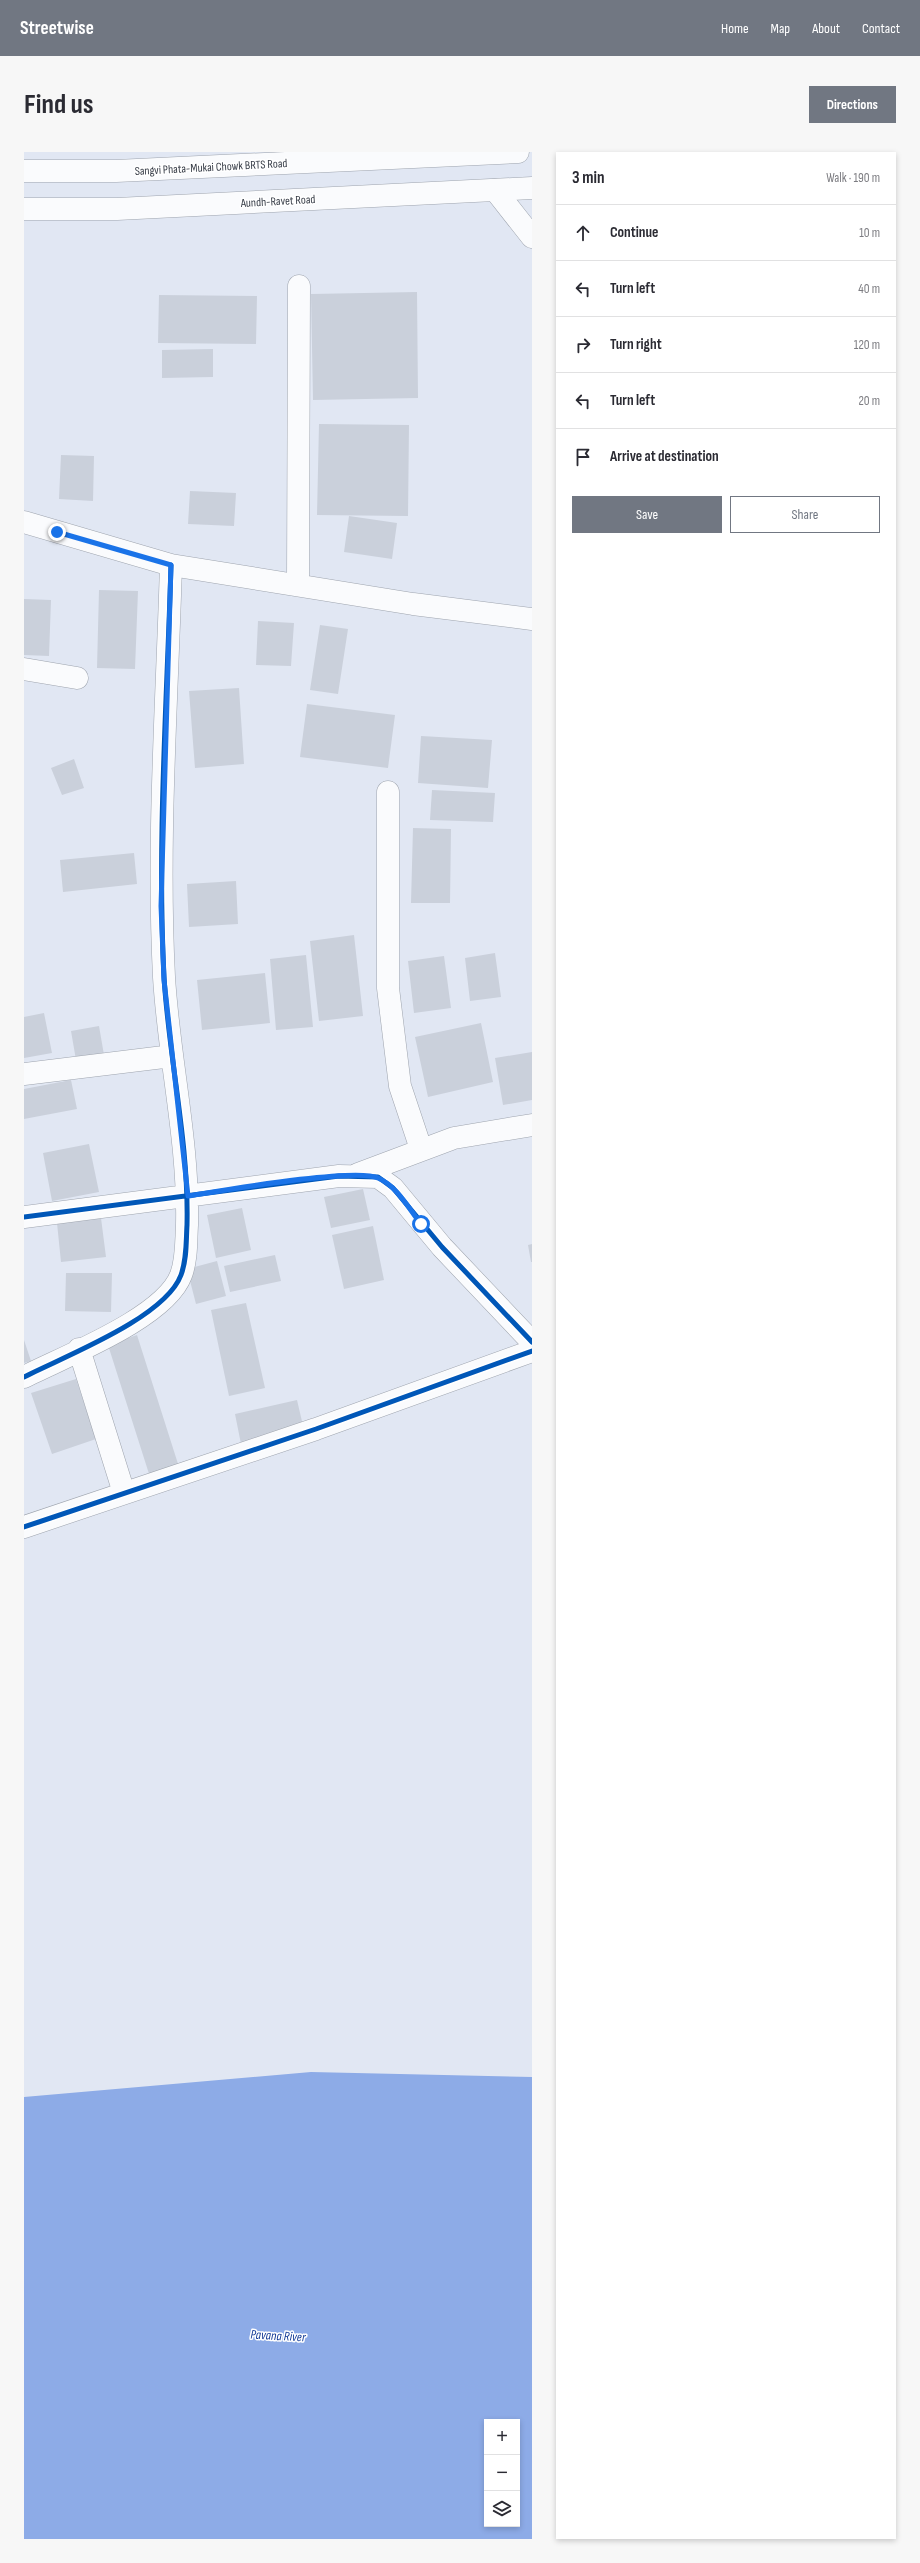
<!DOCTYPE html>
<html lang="en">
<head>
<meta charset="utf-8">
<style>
	body { margin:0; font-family:"Sofia Sans Condensed",sans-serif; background:#f7f7f7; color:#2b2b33 }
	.controls { position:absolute; right:12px; bottom:12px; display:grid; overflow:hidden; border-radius:0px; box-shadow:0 2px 6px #0003 }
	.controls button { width:36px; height:36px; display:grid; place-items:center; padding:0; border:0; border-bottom:1px solid #e1e1e2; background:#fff; color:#2b2b33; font:20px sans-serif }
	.stop { position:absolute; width:12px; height:12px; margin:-9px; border:3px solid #1a73e8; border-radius:50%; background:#fff }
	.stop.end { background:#1a73e8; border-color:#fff; box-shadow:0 1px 4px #0008 }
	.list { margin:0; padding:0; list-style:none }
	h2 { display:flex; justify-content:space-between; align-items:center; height:52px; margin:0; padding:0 16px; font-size:17px }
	h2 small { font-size:13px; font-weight:400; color:#7c7c81 }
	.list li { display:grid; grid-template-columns:26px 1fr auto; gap:12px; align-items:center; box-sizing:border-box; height:56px; padding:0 16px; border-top:1px solid #e1e1e2 }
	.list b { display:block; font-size:15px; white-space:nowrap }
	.list em { font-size:13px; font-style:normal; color:#7c7c81 }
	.actions { display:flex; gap:8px; padding:12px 16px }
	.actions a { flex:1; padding:9px 0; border:1px solid #717782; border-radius:0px; text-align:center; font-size:14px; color:#717782 }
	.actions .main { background:#717782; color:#fff }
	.icon { flex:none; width:22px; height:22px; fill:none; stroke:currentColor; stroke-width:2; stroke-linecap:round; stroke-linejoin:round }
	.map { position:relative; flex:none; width:508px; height:2387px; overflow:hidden; border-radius:0px }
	header { display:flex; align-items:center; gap:24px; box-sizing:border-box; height:56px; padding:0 20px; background:#717782; color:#fff }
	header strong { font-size:19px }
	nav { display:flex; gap:22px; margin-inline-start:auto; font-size:14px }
	.intro { display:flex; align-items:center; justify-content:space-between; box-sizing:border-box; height:96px; padding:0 24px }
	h1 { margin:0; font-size:28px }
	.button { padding:10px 18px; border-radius:0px; background:#717782; color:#fff; font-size:14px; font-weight:700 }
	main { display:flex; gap:24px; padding:0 24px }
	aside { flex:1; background:#fff; border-radius:0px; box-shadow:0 2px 6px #0003 }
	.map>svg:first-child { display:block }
	.water { fill:#8dabe7; fill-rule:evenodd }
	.building { fill:#cad0db }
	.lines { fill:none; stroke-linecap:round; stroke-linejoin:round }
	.minor-casing { stroke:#9ea4ae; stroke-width:23 }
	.major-casing { stroke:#9ea4ae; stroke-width:23 }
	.minor { stroke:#fafbfd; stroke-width:22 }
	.major { stroke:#fafbfd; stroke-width:22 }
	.cycleway-casing { stroke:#fff; stroke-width:8 }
	.cycleway { stroke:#0057b8; stroke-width:5 }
	.route { stroke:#1a73e8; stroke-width:5 }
	.labels { text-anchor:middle; stroke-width:3; stroke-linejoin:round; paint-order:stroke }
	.street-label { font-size:12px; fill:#343a45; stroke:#fff }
	.water-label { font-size:13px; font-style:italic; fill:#103895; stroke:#fff }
</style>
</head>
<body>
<header>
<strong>Streetwise</strong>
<nav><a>Home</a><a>Map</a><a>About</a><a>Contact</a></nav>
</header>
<div class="intro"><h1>Find us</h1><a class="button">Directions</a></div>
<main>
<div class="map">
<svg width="508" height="2387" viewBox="0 0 508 2387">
	<rect width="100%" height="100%" fill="#e1e7f3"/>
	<path class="water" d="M 287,1920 L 508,1925 L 508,2387 L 0,2387 L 0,1945 ZM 463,2270 L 493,2270 L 493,2372 L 463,2372 Z"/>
	<path class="building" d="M 393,140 L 394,246 L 289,248 L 287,142 Z
		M 135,143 L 233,144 L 232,192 L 134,191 Z
		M 189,197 L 189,225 L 138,226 L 138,198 Z
		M 295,272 L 385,273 L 384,364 L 293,363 Z
		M 37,303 L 70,304 L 69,349 L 35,347 Z
		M 166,339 L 212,341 L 210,374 L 164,372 Z
		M 325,364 L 373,371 L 368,407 L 320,400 Z
		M 75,438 L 114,439 L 111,517 L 73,516 Z
		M 0,447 L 27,448 L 25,504 L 0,503 Z
		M 234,469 L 270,471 L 267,514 L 232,513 Z
		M 296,473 L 324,477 L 314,542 L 286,538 Z
		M 215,536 L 220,612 L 171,616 L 165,539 Z
		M 283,552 L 371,563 L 364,616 L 276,605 Z
		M 397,584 L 468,588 L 464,636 L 394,631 Z
		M 50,607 L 60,636 L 38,643 L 27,616 Z
		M 408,638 L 471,641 L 469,670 L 406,668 Z
		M 389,676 L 427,677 L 426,751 L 387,751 Z
		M 110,701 L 113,732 L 39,740 L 36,708 Z
		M 212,729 L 214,772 L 165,775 L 163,732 Z
		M 330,783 L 339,864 L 295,869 L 286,789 Z
		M 471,801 L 477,845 L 446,849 L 441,806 Z
		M 282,803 L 289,875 L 252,878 L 246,807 Z
		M 420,804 L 427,856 L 390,861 L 384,809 Z
		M 241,821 L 246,871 L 178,878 L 173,828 Z
		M 20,861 L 28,901 L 0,906 L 0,865 Z
		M 457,871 L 469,930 L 404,945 L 391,885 Z
		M 75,874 L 80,903 L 52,908 L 47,879 Z
		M 508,900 L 508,948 L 479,953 L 471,906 Z
		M 47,928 L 53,957 L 0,967 L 0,937 Z
		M 65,992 L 75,1040 L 28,1049 L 19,1001 Z
		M 339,1037 L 346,1068 L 307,1076 L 300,1045 Z
		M 218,1056 L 227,1098 L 192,1106 L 183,1063 Z
		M 77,1066 L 82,1105 L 37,1110 L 33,1071 Z
		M 349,1074 L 360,1128 L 320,1137 L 308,1083 Z
		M 508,1092 L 508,1110 L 507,1110 L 504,1093 Z
		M 251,1103 L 257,1129 L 206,1140 L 200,1114 Z
		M 193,1109 L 202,1144 L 172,1152 L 163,1117 Z
		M 42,1121 L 88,1121 L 87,1160 L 41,1159 Z
		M 222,1151 L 241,1236 L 205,1244 L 187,1158 Z
		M 113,1183 L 155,1315 L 126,1325 L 84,1193 Z
		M 0,1188 L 7,1209 L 0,1211 Z
		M 52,1227 L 72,1287 L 28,1302 L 7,1241 Z
		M 273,1248 L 280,1278 L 217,1292 L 211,1262 Z"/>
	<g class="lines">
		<defs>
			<path id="minor" d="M 0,19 L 92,19 L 494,0
				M 471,38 L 508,85
				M 0,370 L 147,413 L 389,452 L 508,467
				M 274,433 L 275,134
				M 0,517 L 53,526
				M 364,640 L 364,836 L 376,934 L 397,997
				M 0,922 L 148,904
				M 334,1022 L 430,986 L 508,973
				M 0,1065 L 315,1024 L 354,1025 L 369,1036 L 418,1095 L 508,1190
				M 55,1197 L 100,1341
				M 0,1225 C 41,1204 141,1166 157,1123 C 163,1107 162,1089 163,1073 C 165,990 145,908 140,825 C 133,688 143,550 147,413
				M 0,1375 L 292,1277 L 508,1199"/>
			<path id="major" d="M 0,57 L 93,57 L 508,36"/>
		</defs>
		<use href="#minor" class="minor-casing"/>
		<use href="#major" class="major-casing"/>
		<use href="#minor" class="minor"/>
		<use href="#major" class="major"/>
		<defs>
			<path id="cycleway" d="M 0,1065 L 315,1024 L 354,1025 L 369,1036 L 418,1095 L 508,1190
				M 0,1225 C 41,1204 141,1166 157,1123 C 163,1107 162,1089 163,1073 C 165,990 145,908 140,825 C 133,688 143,550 147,413
				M 0,1375 L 292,1277 L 508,1199"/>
		</defs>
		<use href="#cycleway" class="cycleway-casing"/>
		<use href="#cycleway" class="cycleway"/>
	</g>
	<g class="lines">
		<path class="route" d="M 33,380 L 147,413 L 137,754 L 140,828 L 164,1044 C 196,1039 332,1015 354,1026 C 373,1034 385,1057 397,1072"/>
	</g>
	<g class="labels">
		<g class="street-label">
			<text transform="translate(187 15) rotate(-3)" y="4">Sangvi Phata-Mukai Chowk BRTS Road</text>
			<text transform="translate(254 49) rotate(-3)" y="4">Aundh-Ravet Road</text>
		</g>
		<g class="water-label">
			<text transform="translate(254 2183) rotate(3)" y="5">Pavana River</text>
		</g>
	</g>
</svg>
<div class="controls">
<button>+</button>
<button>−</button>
<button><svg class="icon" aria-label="layers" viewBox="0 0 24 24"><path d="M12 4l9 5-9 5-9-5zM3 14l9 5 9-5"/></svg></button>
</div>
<div class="stop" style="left:397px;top:1072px"></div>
<div class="stop end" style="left:33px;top:380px"></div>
</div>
<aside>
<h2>3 min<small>Walk · 190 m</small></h2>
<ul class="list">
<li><svg class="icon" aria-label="ahead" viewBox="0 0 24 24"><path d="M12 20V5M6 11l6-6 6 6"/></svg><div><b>Continue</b></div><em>10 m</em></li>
<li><svg class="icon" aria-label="left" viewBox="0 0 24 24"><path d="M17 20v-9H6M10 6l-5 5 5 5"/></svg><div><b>Turn left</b></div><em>40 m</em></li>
<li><svg class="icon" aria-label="right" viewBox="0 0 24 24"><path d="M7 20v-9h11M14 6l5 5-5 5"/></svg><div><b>Turn right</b></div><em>120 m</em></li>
<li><svg class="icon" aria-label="left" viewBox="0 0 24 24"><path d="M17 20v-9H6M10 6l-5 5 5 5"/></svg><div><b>Turn left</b></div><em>20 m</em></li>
<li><svg class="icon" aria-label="arrive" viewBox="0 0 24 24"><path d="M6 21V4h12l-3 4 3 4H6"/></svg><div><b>Arrive at destination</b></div></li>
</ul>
<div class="actions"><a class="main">Save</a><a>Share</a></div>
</aside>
</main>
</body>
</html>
